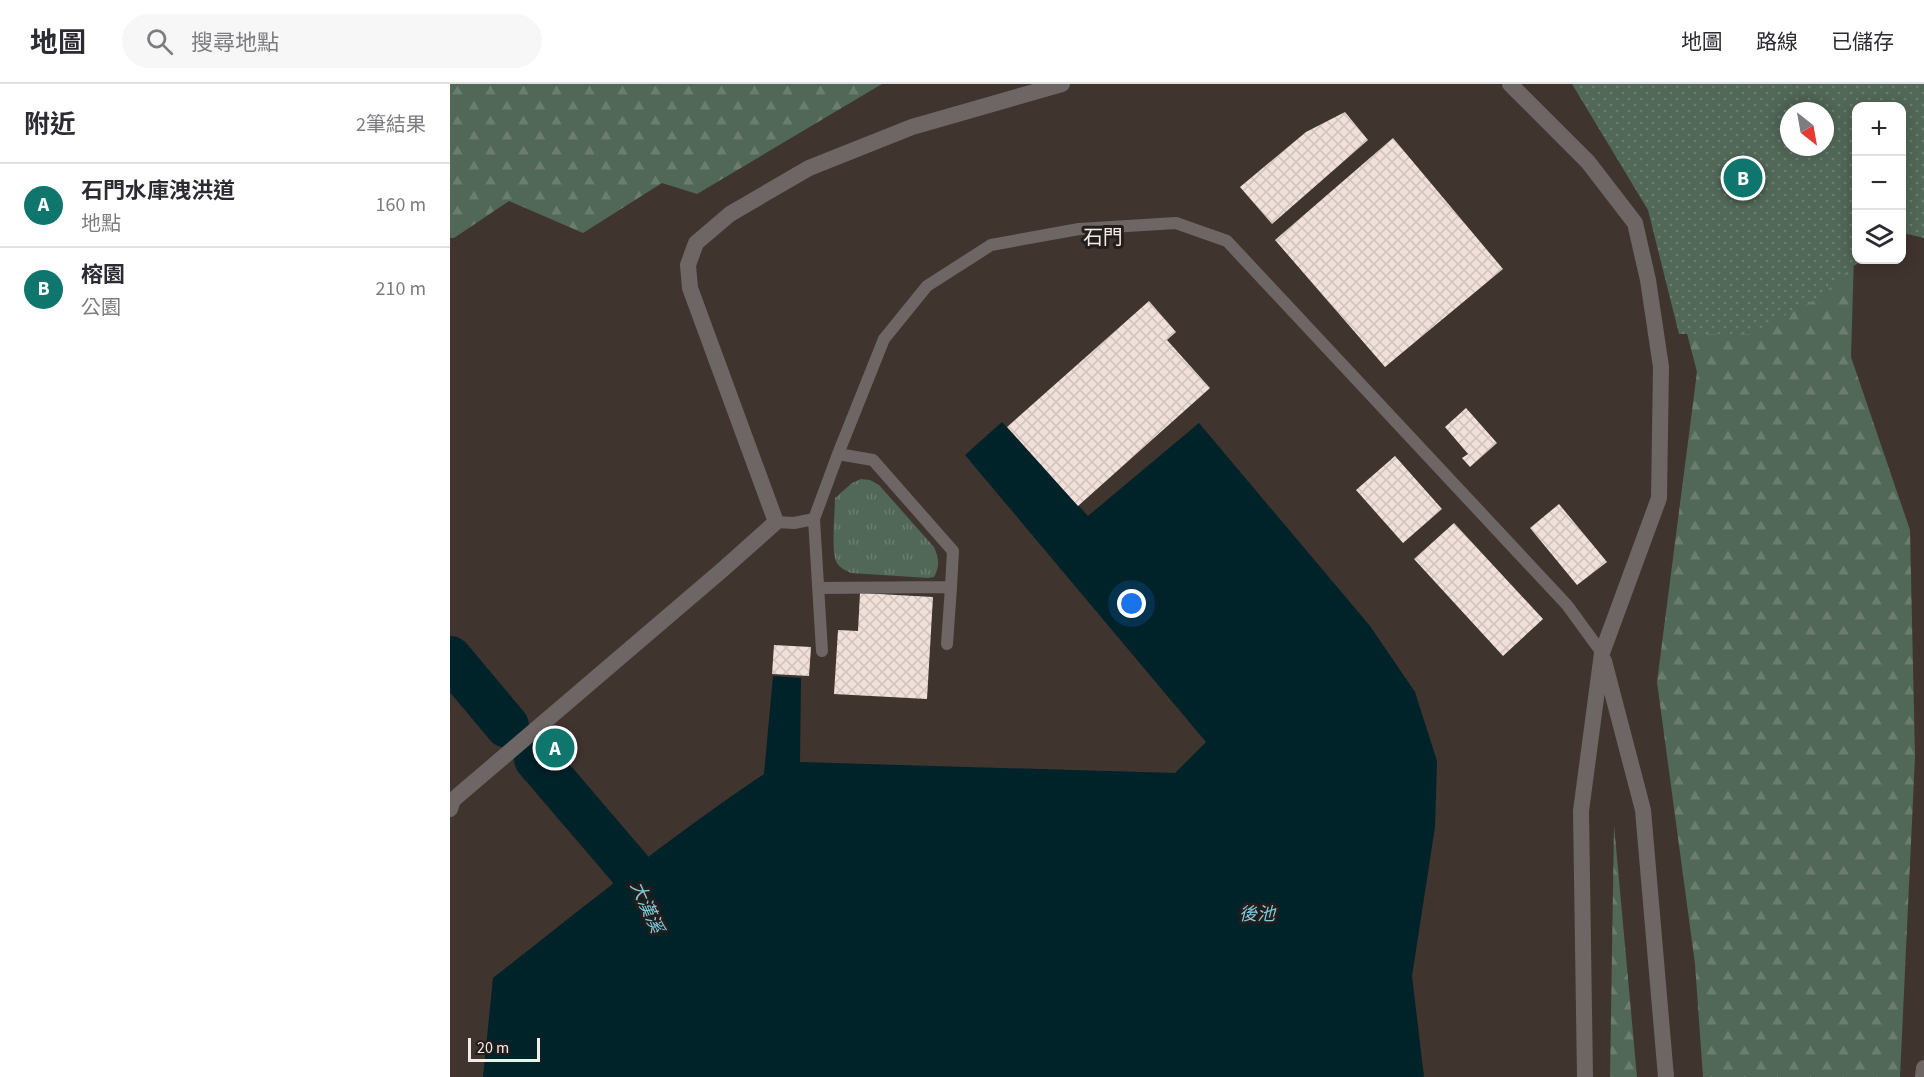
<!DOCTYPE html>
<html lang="zh-TW">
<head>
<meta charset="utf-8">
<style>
	body { margin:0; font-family:"Source Sans 3","Noto Sans TC",sans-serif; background:#f7f7f7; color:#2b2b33 }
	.controls { position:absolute; right:18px; top:18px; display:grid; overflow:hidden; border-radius:12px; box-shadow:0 3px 15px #0003 }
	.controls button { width:54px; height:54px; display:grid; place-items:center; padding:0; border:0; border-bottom:2px solid #e1e1e2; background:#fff; color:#2b2b33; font:30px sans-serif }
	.compass { position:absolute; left:1330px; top:18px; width:54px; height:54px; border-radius:50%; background:#fff; box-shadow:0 3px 15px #0003; rotate:149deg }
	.scale { position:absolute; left:18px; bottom:15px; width:72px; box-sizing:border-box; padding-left:6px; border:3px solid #f4ece8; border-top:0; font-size:16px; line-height:21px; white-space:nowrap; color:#f4ece8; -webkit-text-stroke:4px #231d1b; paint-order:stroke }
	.you { position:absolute; left:682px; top:520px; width:21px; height:21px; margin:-15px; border:4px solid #fff; border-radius:50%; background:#1a73e8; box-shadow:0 0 0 9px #1a73e833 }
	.badge { display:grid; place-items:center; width:39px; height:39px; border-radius:50%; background:#0f766e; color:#fff; font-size:20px; font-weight:700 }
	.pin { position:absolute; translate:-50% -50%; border:3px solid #fff; box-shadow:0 2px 6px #0006 }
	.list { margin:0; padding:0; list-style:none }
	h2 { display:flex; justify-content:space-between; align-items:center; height:78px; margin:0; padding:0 24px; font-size:26px }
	h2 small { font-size:20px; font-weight:400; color:#7c7c81 }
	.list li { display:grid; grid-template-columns:39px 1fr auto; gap:18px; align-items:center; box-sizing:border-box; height:84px; padding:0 24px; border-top:2px solid #e1e1e2 }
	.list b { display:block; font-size:22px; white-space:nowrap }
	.list p { margin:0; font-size:20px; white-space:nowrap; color:#7c7c81 }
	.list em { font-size:20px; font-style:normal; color:#7c7c81 }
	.icon { flex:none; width:33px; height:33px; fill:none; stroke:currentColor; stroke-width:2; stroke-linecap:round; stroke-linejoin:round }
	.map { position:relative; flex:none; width:1474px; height:993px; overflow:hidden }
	header { display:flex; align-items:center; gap:36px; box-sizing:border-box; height:84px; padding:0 30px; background:#fff; border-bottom:2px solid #e1e1e2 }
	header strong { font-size:28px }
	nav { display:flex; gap:33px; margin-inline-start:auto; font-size:21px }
	.search { width:420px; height:54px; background:#f7f7f7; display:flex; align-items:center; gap:15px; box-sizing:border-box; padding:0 21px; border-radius:33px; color:#7c7c81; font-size:22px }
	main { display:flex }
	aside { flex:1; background:#fff }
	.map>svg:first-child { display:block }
	.grass { fill:url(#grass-tufts) }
	.forest { fill:url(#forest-firs); fill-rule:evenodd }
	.park { fill:url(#park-dots); fill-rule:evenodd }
	.water { fill:#002229 }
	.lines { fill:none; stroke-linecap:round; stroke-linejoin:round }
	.river { stroke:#002229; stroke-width:44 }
	.building { fill:url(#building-cross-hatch) }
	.service { stroke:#6d6665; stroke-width:12 }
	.minor { stroke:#6d6665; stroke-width:16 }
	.labels { text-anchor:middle; stroke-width:6; stroke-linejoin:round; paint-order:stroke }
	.water-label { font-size:18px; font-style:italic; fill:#7fccdf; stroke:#231d1b }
	.quarter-label { font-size:20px; fill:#f4ece8; stroke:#231d1b }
</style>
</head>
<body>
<header>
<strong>地圖</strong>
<div class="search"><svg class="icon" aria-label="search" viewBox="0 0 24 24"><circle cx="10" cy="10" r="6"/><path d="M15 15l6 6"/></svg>搜尋地點</div>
<nav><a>地圖</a><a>路線</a><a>已儲存</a></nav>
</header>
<main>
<aside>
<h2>附近<small>2筆結果</small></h2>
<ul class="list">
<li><span class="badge">A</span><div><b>石門水庫洩洪道</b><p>地點</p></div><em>160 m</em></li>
<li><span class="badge">B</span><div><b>榕園</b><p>公園</p></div><em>210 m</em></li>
</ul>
</aside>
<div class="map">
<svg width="1474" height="993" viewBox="0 0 1474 993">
	<defs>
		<pattern id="grass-tufts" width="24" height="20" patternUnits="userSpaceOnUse" patternTransform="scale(1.5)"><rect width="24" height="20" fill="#516757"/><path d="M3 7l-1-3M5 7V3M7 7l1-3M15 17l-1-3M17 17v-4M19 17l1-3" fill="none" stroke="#6b7d6f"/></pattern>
		<pattern id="forest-firs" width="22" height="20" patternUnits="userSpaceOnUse" patternTransform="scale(1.5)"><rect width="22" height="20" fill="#516757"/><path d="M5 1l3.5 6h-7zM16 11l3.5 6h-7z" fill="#6b7d6f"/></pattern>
		<pattern id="park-dots" width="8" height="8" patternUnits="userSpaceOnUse" patternTransform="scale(1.5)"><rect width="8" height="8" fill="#516757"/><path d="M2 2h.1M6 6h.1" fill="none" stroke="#6b7d6f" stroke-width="1.8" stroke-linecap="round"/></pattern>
		<pattern id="building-cross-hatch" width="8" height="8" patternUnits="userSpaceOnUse" patternTransform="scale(1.5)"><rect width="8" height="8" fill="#f0e0d9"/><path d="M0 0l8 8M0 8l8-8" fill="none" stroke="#cfc1bc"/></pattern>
	</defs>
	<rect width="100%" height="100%" fill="#40342f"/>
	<path class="grass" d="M 411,395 L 420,396 L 429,401 L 484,463 C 489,474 490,482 484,493 L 478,494 L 401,489 C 395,486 389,484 386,477 C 381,465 385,429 385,414 L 402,399 Z"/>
	<path class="forest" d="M 0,0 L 432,0 L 247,110 L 212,99 L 133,149 L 59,117 L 4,154 L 0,154 Z
		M 1413,0 L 1406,22 L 1406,170 L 1404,171 L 1401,273 L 1460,446 L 1465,673 L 1450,993 L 1253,993 L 1245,880 L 1207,598 L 1247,288 L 1189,64 ZM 1339,27 L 1375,27 L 1375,63 L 1339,63 Z
		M 1164,741 L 1187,993 L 1160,993 Z"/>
	<path class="park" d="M 1122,0 L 1474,0 L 1474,154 L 1457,150 L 1452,153 L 1452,22 L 1406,22 L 1406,176 L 1414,176 L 1402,183 L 1369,214 L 1299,250 L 1229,250 L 1198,126 ZM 1339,27 L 1375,27 L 1375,63 L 1339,63 Z"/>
	<path class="water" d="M 552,338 L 638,432 L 749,339 L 920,542 L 965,608 L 987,677 L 985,743 L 962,892 L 974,993 L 33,993 L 43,894 C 132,824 220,753 314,690 L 323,592 L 351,594 L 350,678 L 725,689 L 756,658 L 515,371 Z"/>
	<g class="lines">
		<path class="river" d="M 0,574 L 57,642
			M 86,675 L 181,786 L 204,840"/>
	</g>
	<path class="building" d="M 895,28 L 918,56 L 822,140 L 790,103 L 856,48 Z
		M 943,54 L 1053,185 L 935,283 L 825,156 Z
		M 699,217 L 726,248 L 717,256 L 760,304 L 628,422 L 557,343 Z
		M 1016,324 L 1047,359 L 1020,383 L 1012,374 L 1018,370 L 995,343 Z
		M 945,372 L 992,425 L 953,459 L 906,406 Z
		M 1109,420 L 1157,478 L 1127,501 L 1080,444 Z
		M 1004,439 L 1093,535 L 1053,572 L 964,475 Z
		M 410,509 L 483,513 L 477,615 L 384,610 L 388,546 L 408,547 Z
		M 324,561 L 361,563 L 359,592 L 322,590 Z"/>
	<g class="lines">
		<path class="service" d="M 388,370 L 434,255 L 477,202 L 541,161 L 629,145 L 726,139 L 777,157 L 1117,521 L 1152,569
			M 364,435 L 388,370 L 423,376 L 503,467 L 501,503 L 368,504
			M 326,438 L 344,439 L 364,435 L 372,567
			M 497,560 L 501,503"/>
		<path class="minor" d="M 1060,0 L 1138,78 L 1185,139 L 1198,196 L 1211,283 L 1209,414 L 1152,569 L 1131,727 L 1135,993
			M 1154,577 L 1193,726 L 1216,993
			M 0,725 L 3,716 L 271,487 L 326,438 L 240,204 L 238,181 L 246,159 L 280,130 L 359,84 L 462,43 L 612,0
			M 1473,993 L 1474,984"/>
	</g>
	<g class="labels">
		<g class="water-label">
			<text transform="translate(197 823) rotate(66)" y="6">大漢溪</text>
			<text x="807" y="836">後池</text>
		</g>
		<g class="quarter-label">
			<text x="653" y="160">石門</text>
		</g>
	</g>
</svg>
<div class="controls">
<button>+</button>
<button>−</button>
<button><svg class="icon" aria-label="layers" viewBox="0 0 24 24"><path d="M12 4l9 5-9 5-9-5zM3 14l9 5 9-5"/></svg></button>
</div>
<svg class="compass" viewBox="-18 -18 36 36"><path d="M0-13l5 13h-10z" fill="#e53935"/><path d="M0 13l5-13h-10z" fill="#7c7c81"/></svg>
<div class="scale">20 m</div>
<div class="you"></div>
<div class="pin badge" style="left:105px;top:664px">A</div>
<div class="pin badge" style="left:1293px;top:94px">B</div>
</div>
</main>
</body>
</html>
